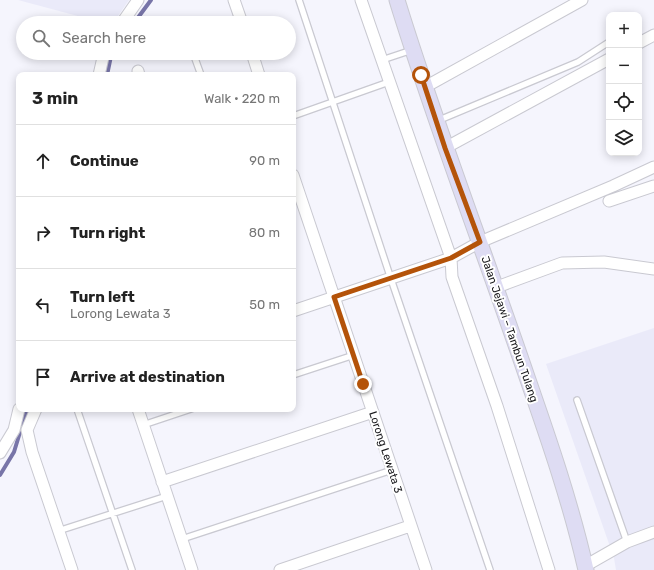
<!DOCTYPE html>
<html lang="en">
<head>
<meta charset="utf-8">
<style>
	body { margin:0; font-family:Rubik,sans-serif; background:#f6f6f6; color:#222 }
	.controls { position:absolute; right:12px; top:12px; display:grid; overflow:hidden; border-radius:8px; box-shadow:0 2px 10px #0003 }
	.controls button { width:36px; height:36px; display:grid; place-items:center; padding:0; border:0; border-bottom:1px solid #e0e0e0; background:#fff; color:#222; font:20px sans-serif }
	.stop { position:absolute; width:12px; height:12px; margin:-9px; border:3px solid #b45309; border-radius:50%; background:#fff }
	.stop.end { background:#b45309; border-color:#fff; box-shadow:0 1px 4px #0008 }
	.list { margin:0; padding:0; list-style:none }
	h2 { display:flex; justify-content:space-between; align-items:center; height:52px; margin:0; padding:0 16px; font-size:17px }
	h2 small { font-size:13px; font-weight:400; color:#767676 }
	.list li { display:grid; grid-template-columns:26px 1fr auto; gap:12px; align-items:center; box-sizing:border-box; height:72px; padding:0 16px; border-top:1px solid #e0e0e0 }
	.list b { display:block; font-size:15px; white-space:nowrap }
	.list p { margin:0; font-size:13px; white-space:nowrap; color:#767676 }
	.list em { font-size:13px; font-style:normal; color:#767676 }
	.icon { flex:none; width:22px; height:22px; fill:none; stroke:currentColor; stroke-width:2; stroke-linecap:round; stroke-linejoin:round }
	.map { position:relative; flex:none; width:654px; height:570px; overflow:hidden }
	.search { position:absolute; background:#fff; box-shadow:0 2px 10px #0003; left:16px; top:16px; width:280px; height:44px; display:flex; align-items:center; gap:10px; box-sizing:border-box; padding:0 14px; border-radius:22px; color:#767676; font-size:15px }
	.panel { position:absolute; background:#fff; box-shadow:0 2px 10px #0003; left:16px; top:72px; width:280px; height:340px; border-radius:8px }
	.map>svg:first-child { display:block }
	.built { fill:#eaeaf9 }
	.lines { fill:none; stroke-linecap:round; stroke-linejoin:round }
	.stream { stroke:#7875a8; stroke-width:4 }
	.lane-casing { stroke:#c9c9d1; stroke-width:8 }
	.street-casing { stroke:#c9c9d1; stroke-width:13 }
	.secondary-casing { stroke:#c9c9d1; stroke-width:17 }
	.lane { stroke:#fff; stroke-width:5.5 }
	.street { stroke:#fff; stroke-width:11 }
	.secondary { stroke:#dedcf3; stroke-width:15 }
	.route { stroke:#b45309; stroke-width:5 }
	.labels { text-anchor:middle; stroke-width:4; stroke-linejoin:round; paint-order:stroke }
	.street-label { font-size:11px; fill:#1a1a1d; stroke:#fff }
</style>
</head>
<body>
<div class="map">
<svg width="654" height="570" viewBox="0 0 654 570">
	<rect width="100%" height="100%" fill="#f5f5fd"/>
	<path class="built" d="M 18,0 L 129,0 L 113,23 L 104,23 Z
		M 654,328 L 654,570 L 616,570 L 614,558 L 546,364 Z"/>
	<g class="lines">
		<path class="stream" d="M 134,23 L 151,0
			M 107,75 L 111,56 L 113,53
			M 0,475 L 14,452 L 27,409"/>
		<defs>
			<path id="lane" d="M 299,0 L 391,279 L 490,570
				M 193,53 L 201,75
				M 382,60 L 412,50
				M 293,116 L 389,82
				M 437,121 L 578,62 L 609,42
				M 293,375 L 354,355
				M 577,400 L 627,542
				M 77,409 L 132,570
				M 143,425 L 191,409
				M 58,531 L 167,496
				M 182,539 L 392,470"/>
			<path id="street" d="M 234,0 L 242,23
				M 361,0 L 451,258 L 452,277 L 497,406 L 549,570
				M 122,23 L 138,0
				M 639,43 L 654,35
				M 252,53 L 259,75
				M 138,71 L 139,75
				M 99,75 L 104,53
				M 425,87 L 582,0
				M 445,148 L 609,59
				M 293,175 L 426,570
				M 609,201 L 654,186
				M 497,287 L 562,263 L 604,262 L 654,269
				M 293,311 L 451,258 L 480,242 L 613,186 L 654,167
				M 36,409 L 27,430 L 32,452 L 72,570
				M 138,409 L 192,570
				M 0,453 L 14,430 L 19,409
				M 162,482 L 373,412
				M 585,566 L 627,542 L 654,532
				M 280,570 L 410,526"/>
			<path id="secondary" d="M 397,0 C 436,127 484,251 527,377 C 549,440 571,504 586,570"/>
		</defs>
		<use href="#lane" class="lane-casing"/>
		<use href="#street" class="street-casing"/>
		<use href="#secondary" class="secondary-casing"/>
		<use href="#lane" class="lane"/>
		<use href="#street" class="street"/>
		<use href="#secondary" class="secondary"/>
	</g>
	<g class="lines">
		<path class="route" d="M 363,384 L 334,297 L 451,258 L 480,242 L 445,148 L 421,75"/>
	</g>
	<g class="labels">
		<g class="street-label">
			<text transform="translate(510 329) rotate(71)" y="4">Jalan Jejawi – Tambun Tulang</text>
			<text transform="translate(386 452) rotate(72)" y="4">Lorong Lewata 3</text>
		</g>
	</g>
</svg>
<div class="controls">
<button>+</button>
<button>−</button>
<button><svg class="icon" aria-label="locate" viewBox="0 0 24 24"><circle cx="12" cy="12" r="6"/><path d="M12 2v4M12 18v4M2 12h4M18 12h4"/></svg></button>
<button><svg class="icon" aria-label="layers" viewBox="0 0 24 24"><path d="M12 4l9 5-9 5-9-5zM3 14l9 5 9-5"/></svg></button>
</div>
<div class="stop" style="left:421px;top:75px"></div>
<div class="stop end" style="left:363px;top:384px"></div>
<div class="search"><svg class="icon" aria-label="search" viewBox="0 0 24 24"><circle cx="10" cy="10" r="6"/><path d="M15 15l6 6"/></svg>Search here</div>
<section class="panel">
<h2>3 min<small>Walk · 220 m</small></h2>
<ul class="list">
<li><svg class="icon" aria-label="ahead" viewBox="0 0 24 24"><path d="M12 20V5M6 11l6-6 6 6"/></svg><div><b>Continue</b></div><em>90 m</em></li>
<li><svg class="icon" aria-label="right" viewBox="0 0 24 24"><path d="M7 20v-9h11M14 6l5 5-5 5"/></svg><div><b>Turn right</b></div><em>80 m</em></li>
<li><svg class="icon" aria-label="left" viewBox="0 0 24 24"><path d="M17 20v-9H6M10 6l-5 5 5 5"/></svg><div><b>Turn left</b><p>Lorong Lewata 3</p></div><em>50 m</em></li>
<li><svg class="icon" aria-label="arrive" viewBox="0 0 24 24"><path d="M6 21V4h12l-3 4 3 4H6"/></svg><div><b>Arrive at destination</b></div></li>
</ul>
</section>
</div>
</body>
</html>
